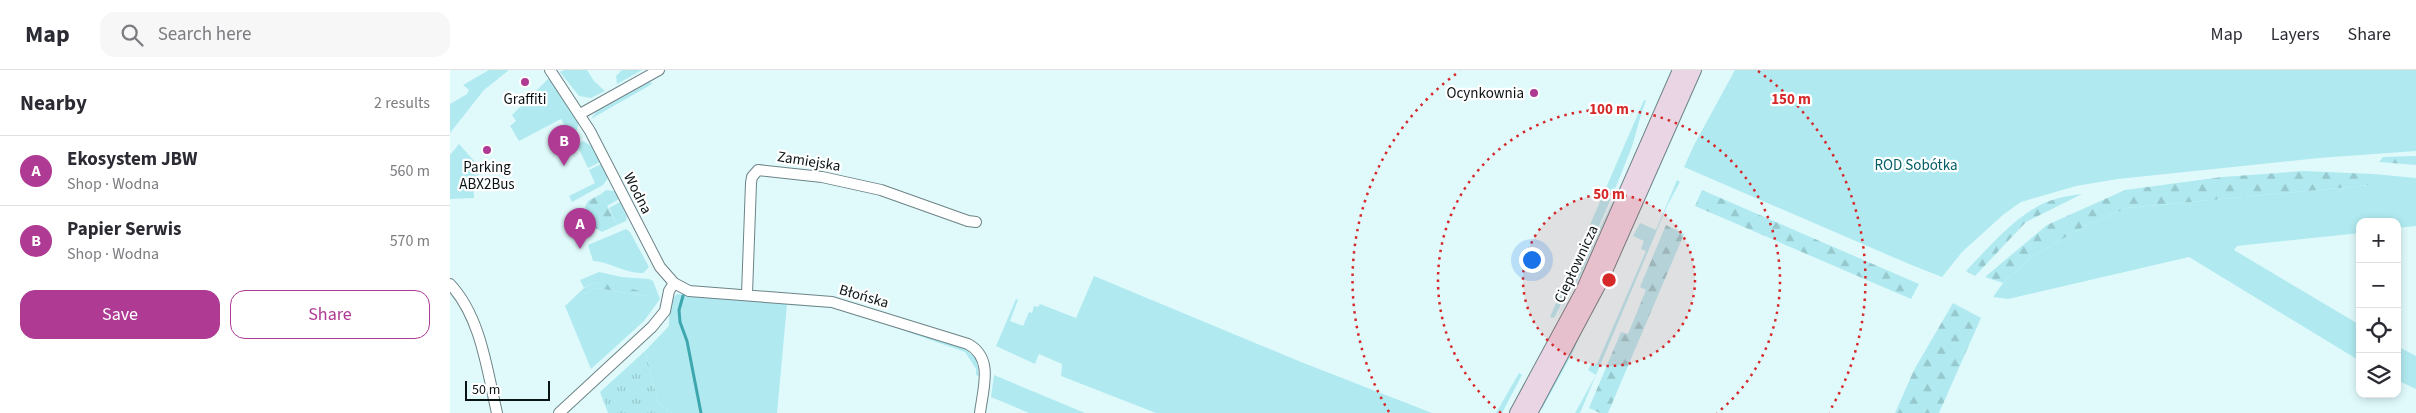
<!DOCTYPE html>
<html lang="en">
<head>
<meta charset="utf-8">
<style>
	body { margin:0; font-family:"Source Sans 3",sans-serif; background:#f7f7f7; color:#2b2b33 }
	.controls { position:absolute; right:15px; bottom:15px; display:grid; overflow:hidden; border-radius:10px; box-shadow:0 2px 8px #0003 }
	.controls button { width:45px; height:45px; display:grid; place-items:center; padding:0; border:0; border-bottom:1px solid #e1e1e2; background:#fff; color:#2b2b33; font:25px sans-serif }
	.scale { position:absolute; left:15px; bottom:12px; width:85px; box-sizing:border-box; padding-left:5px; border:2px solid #0a1314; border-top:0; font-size:14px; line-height:18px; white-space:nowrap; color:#0a1314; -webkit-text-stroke:4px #fff; paint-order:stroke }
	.you { position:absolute; left:1081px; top:189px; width:18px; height:18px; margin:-12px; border:4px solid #fff; border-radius:50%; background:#1a73e8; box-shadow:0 0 0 8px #1a73e833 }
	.badge { display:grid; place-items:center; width:32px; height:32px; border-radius:50%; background:#ae3a93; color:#fff; font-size:16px; font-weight:700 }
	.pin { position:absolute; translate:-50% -41px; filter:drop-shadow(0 1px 2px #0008) }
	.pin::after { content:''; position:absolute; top:26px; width:18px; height:15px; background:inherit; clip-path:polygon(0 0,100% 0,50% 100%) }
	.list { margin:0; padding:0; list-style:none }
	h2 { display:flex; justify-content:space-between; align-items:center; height:65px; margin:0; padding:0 20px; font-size:21px }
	h2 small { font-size:16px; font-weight:400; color:#7c7c81 }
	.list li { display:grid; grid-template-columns:32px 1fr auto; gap:15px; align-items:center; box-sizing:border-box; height:70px; padding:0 20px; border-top:1px solid #e1e1e2 }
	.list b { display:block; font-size:19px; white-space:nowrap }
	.list p { margin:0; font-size:16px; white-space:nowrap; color:#7c7c81 }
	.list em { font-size:16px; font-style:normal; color:#7c7c81 }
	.actions { display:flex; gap:10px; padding:15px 20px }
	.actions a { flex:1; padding:11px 0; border:1px solid #ae3a93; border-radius:15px; text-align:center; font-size:18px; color:#ae3a93 }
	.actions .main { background:#ae3a93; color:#fff }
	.icon { flex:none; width:28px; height:28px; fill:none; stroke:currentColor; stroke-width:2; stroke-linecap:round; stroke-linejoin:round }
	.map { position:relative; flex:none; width:1966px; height:343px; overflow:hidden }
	header { display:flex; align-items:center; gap:30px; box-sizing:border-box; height:70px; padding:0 25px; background:#fff; border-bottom:1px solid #e1e1e2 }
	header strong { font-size:24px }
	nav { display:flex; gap:28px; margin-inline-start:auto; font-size:18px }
	.search { width:350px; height:45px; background:#f7f7f7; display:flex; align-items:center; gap:12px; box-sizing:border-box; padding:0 18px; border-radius:15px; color:#7c7c81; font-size:19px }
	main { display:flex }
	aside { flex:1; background:#fff }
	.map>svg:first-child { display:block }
	.green { fill:#b0eaf0 }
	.forest { fill:url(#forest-firs) }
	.park { fill:url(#park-tufts) }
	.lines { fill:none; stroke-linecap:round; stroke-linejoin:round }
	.stream { stroke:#3ea6af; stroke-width:3 }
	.minor-casing { stroke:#6c8386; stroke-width:12 }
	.secondary-casing { stroke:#6c8386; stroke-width:16 }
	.minor { stroke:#fff; stroke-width:10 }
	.secondary { stroke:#e9d5e3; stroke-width:14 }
	.ring { fill:none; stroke:#d62828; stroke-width:2.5; stroke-dasharray:2.5 5 }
	.poi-dot { fill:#ae3a93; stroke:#fff; stroke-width:2 }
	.labels { text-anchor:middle; stroke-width:4.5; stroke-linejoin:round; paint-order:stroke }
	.poi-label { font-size:15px; fill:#0a1314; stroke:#fff }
	.street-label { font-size:15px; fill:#0a1314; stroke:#fff }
	.park-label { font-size:15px; fill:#035f66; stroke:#fff }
	.centre { fill:#d62828; stroke:#fff; stroke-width:2.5 }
	.ring-label { font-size:15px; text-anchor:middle; font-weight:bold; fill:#d62828; stroke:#fff; stroke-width:4.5; stroke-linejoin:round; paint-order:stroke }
</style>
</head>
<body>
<header>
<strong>Map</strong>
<div class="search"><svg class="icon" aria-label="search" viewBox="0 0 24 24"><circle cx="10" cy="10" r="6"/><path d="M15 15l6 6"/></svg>Search here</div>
<nav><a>Map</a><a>Layers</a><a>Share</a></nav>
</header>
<main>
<aside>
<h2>Nearby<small>2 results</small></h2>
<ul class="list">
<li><span class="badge">A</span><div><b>Ekosystem JBW</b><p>Shop · Wodna</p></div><em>560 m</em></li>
<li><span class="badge">B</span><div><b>Papier Serwis</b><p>Shop · Wodna</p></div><em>570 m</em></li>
</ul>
<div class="actions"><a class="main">Save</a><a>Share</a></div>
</aside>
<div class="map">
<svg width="1966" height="343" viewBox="0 0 1966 343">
	<defs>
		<pattern id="forest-firs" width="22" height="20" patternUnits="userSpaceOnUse" patternTransform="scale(1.25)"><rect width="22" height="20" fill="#b0eaf0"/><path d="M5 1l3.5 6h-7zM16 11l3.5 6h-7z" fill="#96c8cd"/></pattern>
		<pattern id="park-tufts" width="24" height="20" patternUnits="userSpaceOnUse" patternTransform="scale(1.25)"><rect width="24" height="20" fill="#b0eaf0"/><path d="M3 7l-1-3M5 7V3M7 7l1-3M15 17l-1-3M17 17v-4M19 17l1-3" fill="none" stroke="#96c8cd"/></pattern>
	</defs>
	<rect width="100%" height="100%" fill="#e0fafc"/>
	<path class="green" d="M 39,0 L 59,0 L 34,20 L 0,63 L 0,34 L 17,24 L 19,20 L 13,15 Z
		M 114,0 L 137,0 L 144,11 L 155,21 L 141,28 L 129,26 L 110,2 Z
		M 172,0 L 192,0 L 167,14 L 166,6 Z
		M 1285,0 L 1966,0 L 1966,81 L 1869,88 L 1668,109 L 1626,116 L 1571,132 L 1554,144 L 1512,182 L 1492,207 L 1459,194 L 1234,97 L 1244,75 Z
		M 99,8 L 129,51 L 127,60 L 120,65 L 111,49 L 69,71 L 60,56 L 66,51 L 62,45 Z
		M 200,12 L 202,14 L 141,49 L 146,42 Z
		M 1194,30 L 1196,31 C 1189,47 1187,63 1181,79 C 1159,136 1133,194 1104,248 L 1100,247 Z
		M 133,71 L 141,76 L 150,92 L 138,98 L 127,75 Z
		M 9,74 L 33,101 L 23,110 L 24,128 L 0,129 L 0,85 Z
		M 151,94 L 158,108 L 153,115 L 122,132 L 119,126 L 145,113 L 139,100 Z
		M 1924,104 L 1966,108 L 1966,156 L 1947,158 L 1947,152 L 1910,152 L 1910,163 L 1787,176 L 1784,180 L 1910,255 L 1910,291 L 1739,187 L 1558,229 L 1543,227 L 1553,213 L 1583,186 L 1635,156 L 1677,138 L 1919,115 Z
		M 1227,110 L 1230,112 L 1218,134 L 1130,343 L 1125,343 L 1146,305 L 1138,300 L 1140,296 L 1147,294 L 1196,181 L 1191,179 L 1194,171 L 1183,166 L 1190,153 L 1206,160 Z
		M 1172,112 L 1131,204 L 1107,248 Z
		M 156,120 L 164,121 L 169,129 L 157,136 L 151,124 Z
		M 170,132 L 177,147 L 176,151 L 167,155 L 159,138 Z
		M 176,159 L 180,162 L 199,197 L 193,203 C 176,204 161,192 143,191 L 138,175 Z
		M 149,202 L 172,207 L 199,209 L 203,211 L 210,229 L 194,251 L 141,299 L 115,236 L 133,219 L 135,224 L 146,218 L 202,227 L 145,212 L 134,218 L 130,210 Z
		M 644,206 L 851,292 L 982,343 L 706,343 L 611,306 L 612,294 L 589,284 L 585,294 L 546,276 L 566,229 L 568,230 L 560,251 L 573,256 L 579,242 L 582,243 L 584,236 L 588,237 L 590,234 L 626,248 Z
		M 227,224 L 374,236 L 384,238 L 337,235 L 327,343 L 222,343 L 208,332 L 195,281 L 219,256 C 219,246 219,230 227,224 Z
		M 1148,225 L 1124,280 L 1092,339 L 1090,333 Z
		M 409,245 L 515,279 L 527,289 L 529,306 L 526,305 L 526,299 L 515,282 Z
		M 1947,276 L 1966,286 L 1966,319 L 1947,310 Z
		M 1069,303 L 1072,305 L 1052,343 L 1046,343 Z
		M 544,305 L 635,343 L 579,343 L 541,327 Z"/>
	<path class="forest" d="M 1966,86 L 1966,95 L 1929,92 L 1933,87 Z
		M 1854,101 L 1924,104 L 1920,115 L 1677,138 L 1635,156 L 1583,186 L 1553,213 L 1535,207 L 1597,155 L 1675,120 L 1772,107 Z
		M 1252,120 L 1469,214 L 1461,229 L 1245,136 Z
		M 151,124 L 167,155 L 152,162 L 145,158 L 135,137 L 138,131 Z
		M 1632,124 L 1576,152 L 1525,206 L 1516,201 C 1540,176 1573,136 1609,128 C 1616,126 1624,125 1632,124 Z
		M 1216,155 L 1234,164 L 1158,343 L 1150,343 L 1139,338 L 1171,262 L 1178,264 L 1196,220 L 1190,217 Z
		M 145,212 L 202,223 L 202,227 L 146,218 L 135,224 L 133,219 Z
		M 1503,233 L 1531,248 L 1489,343 L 1445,343 L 1464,300 Z"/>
	<path class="park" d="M 195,281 L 208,332 L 222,343 L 158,343 L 150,322 Z"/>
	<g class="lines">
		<path class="stream" d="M 233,226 L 229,240 L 230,252 L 237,271 L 251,343"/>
		<defs>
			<path id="minor" d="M 100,0 L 140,61 L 210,197 L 224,213 L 239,221 L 382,232 L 518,274 C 544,288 533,318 530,343
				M 130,44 L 209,0
				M 0,214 C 31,247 37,300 47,343
				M 297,224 L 301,113 L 302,107 L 308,100 L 372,107 L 431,120 L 518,151 L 526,152
				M 109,343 L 202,257 L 215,241 L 219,221 L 224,213"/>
			<path id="secondary" d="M 1067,343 L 1133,221 L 1230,0
				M 1080,343 L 1151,210 L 1244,0"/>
		</defs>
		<use href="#minor" class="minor-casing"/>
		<use href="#secondary" class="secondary-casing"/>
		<use href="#minor" class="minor"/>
		<use href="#secondary" class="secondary"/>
	</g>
	<circle cx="1159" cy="210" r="86" fill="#d62828" fill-opacity=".12"/>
	<g class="ring">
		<circle cx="1159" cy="210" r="86"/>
		<path d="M1051 343A171 171 0 1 1 1267 343"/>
		<path d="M939 342A257 257 0 0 1 1010 1M1308 1A257 257 0 0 1 1379 342"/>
	</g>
	<g class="poi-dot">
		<circle cx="75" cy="12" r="5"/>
		<circle cx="1084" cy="23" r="5"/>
		<circle cx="37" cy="80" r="5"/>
	</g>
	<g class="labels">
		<g class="poi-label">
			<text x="1074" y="28" text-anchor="end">Ocynkownia</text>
			<text x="75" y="34">Graffiti</text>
			<text x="37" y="102">Parking<tspan x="37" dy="17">ABX2Bus</tspan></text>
		</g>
		<g class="street-label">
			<text transform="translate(359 91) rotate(9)" y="5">Zamiejska</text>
			<text transform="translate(188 123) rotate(63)" y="5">Wodna</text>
			<text transform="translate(1126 194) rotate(-65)" y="5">Ciepłownicza</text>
			<text transform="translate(414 226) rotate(16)" y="5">Błońska</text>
		</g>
		<g class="park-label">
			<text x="1466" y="100">ROD Sobótka</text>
		</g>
	</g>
	<circle cx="1159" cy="210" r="8" class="centre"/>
	<g class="ring-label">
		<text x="1341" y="34">150 m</text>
		<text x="1159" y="44">100 m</text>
		<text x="1159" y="129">50 m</text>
	</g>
</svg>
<div class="controls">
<button>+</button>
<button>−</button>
<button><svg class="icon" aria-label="locate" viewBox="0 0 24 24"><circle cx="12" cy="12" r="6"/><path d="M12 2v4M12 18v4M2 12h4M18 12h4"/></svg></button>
<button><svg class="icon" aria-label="layers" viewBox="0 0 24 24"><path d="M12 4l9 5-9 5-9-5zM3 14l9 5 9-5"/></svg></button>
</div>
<div class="scale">50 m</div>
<div class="you"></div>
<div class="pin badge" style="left:130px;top:179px">A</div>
<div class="pin badge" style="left:114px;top:96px">B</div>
</div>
</main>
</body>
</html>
